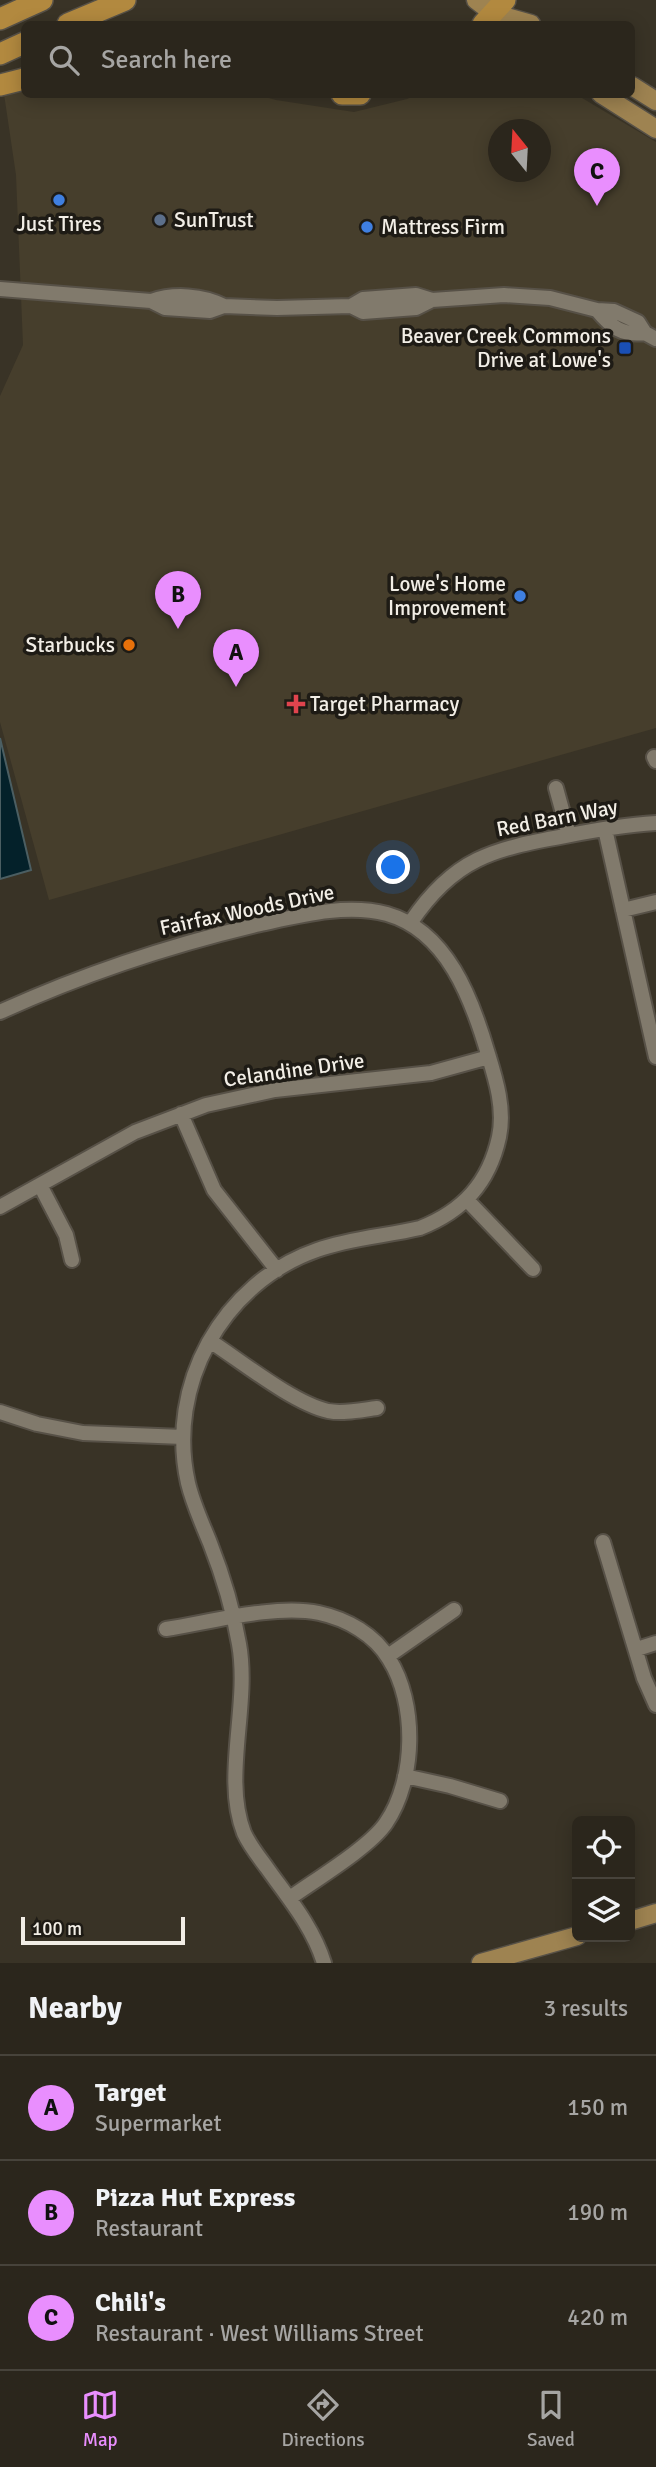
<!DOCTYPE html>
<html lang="en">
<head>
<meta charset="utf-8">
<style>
	body { margin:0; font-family:Signika,sans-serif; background:#373229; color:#f1f3f6 }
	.controls { position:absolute; right:21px; bottom:21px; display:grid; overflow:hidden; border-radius:10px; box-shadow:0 4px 18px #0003 }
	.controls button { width:63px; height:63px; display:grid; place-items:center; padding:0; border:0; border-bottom:2px solid #47433b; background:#2b261c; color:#f1f3f6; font:35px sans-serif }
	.compass { position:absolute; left:488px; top:119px; width:63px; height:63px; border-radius:50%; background:#2b261c; box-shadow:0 4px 18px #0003; rotate:342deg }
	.scale { position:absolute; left:21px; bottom:18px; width:164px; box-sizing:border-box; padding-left:7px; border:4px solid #f2eee6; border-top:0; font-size:19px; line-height:24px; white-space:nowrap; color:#f2eee6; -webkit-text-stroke:5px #1e1b15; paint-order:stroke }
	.you { position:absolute; left:394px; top:868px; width:24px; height:24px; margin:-18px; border:5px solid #fff; border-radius:50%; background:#1a73e8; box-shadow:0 0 0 10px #1a73e833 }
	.badge { display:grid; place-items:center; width:46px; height:46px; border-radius:50%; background:#e98efe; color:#111; font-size:23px; font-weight:700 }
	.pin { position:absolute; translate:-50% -58px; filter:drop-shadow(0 2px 4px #0008) }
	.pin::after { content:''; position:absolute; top:37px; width:24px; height:21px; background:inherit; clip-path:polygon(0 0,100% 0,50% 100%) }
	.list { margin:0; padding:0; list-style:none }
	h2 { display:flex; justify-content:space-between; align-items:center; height:91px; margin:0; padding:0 28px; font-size:30px }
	h2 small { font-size:23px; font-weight:400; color:#a6a5a3 }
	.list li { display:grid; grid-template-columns:46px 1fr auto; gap:21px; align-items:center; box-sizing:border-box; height:105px; padding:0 28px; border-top:2px solid #47433b }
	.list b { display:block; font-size:26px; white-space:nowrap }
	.list p { margin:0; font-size:23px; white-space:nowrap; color:#a6a5a3 }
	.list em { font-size:23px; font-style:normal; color:#a6a5a3 }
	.icon { flex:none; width:38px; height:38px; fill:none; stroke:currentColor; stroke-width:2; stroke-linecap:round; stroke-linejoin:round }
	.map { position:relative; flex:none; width:656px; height:1963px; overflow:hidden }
	.search { position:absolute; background:#2b261c; box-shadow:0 4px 18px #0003; left:21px; right:21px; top:21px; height:77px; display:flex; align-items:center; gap:18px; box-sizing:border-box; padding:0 24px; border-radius:10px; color:#a6a5a3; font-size:26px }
	.sheet { height:406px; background:#2b261c }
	nav { display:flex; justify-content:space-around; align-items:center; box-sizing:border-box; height:98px; border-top:2px solid #47433b; background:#2b261c; font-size:19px; color:#a6a5a3 }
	nav a { display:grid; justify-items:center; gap:4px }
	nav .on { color:#e98efe }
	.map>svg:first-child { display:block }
	.built { fill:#463e2c; fill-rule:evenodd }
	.water { fill:#04212a; stroke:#4b5e62; stroke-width:2 }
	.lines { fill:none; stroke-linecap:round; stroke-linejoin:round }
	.minor-casing { stroke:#575147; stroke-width:18 }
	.major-casing { stroke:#575147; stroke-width:21 }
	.highway-casing { stroke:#575147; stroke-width:24 }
	.minor { stroke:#817a6c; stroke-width:14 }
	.major { stroke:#9e8351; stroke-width:18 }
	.highway { stroke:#b2893f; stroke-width:21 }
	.shop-dot { fill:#3f7fe0; stroke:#1e1b15; stroke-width:2.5 }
	.service-dot { fill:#5c6f8a; stroke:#1e1b15; stroke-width:2.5 }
	.transit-dot { fill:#1a4fb4; stroke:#1e1b15; stroke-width:2.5 }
	.food-dot { fill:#e8710a; stroke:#1e1b15; stroke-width:2.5 }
	.health-dot { fill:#e0444e; stroke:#1e1b15; stroke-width:2.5 }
	.labels { text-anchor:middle; stroke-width:7; stroke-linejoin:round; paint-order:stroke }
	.poi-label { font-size:21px; fill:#f2eee6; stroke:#1e1b15; text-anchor:start }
	.street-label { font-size:21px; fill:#f2eee6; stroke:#1e1b15 }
</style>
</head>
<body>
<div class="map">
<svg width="656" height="1963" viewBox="0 0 656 1963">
	<rect width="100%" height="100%" fill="#393326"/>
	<path class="built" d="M 24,89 L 24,94 L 258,95 L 276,100 L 354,112 L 407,99 L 416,95 L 577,95 L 656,142 L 656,728 L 49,900 L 0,722 L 0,396 L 23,345 L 16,175 L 4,94 ZM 498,130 L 540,130 L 540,172 L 498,172 Z"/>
	<path class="water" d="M 0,738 L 31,870 L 0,879 Z"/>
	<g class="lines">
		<defs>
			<path id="minor" d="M 0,289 L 151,301 C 174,293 203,295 224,306
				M 151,301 L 165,308 L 210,311 L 224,306 L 277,308 L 351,306 L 363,312 L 416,308 L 432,300
				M 351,306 L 363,299 L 416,295 L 432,300 L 504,295 L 550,298 L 597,310 L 614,311 L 638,322 L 645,333 L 656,339
				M 597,310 C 611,327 622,336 645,333
				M 654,757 L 656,761
				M 556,788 L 569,835
				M 605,829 L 656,1057
				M 623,910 L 656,902
				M 411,922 C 454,858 493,849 565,836 C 595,830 625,825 656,823
				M 0,1012 C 83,974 168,946 256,925 C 298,916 345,903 387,914 C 447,931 472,999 488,1054 C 496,1080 505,1109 499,1137 C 489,1183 463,1211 420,1228 C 386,1236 350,1238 317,1250 C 222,1283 166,1386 188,1483 C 193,1504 202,1523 210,1543 C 223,1576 233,1609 239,1644 C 250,1705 222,1777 244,1833 C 250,1846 259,1857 267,1868 C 289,1899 313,1927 324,1963
				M 181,1114 L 214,1190 L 277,1270
				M 40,1185 L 66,1235 L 72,1260
				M 467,1200 L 533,1269
				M 0,1207 L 135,1132 L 206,1105 L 275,1090 L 431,1073 L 489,1057
				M 210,1341 C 241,1361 293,1403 328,1411 C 344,1414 361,1410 377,1408
				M 0,1412 L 37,1424 L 83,1433 L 183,1437
				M 603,1542 L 644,1678 L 656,1705
				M 166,1629 C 211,1622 275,1604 319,1613 C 347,1619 375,1635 389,1659 C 417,1703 416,1779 386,1823 C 370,1847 315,1880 290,1898
				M 637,1649 L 656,1643
				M 388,1656 L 454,1610
				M 405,1776 L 450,1786 L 500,1801"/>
			<path id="major" d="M 476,0 L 493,13 L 531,24
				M 632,86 L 656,101
				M 601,94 L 656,129
				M 630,1921 L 656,1913
				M 481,1963 L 577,1936"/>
			<path id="highway" d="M 0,19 L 42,0
				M 68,24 L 125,0
				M 483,24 L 505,0
				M 0,54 L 24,43
				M 0,85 L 24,79
				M 342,94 L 360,94"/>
		</defs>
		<use href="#minor" class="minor-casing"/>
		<use href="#major" class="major-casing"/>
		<use href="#highway" class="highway-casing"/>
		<use href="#minor" class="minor"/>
		<use href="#major" class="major"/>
		<use href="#highway" class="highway"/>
	</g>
	<g class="shop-dot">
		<circle cx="59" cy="200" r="7"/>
		<circle cx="367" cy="227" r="7"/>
		<circle cx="520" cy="596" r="7"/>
	</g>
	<circle class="service-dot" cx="160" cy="220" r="7"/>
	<rect class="transit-dot" x="618" y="341" width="14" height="14" rx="3.5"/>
	<circle class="food-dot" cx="129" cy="645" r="7"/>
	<path class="health-dot" d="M292.5 693.5h7v7h7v7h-7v7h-7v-7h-7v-7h7z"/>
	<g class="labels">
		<g class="poi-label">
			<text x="174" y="227">SunTrust</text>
			<text x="59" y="231" text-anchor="middle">Just Tires</text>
			<text x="381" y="234">Mattress Firm</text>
			<text x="611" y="343" text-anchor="end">Beaver Creek Commons<tspan x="611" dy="24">Drive at Lowe's</tspan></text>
			<text x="506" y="591" text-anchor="end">Lowe's Home<tspan x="506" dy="24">Improvement</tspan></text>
			<text x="115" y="652" text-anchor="end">Starbucks</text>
			<text x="310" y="711">Target Pharmacy</text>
		</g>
		<g class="street-label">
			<text transform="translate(557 818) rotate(-11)" y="7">Red Barn Way</text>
			<text transform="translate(247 910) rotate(-12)" y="7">Fairfax Woods Drive</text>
			<text transform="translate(294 1070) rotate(-8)" y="7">Celandine Drive</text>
		</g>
	</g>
</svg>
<div class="controls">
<button><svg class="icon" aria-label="locate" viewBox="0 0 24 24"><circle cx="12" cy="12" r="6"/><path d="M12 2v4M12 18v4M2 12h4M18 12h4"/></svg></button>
<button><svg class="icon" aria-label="layers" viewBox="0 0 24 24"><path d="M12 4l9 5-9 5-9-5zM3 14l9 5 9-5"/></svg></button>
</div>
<svg class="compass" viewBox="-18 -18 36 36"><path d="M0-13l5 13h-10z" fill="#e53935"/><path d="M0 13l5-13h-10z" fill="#a6a5a3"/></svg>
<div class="scale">100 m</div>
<div class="you"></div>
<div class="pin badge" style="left:236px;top:687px">A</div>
<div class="pin badge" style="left:178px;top:629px">B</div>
<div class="pin badge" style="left:597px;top:206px">C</div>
<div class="search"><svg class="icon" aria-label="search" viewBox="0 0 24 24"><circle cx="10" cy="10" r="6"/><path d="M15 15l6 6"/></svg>Search here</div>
</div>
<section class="sheet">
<h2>Nearby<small>3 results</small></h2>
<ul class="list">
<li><span class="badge">A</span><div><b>Target</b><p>Supermarket</p></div><em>150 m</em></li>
<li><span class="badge">B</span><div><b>Pizza Hut Express</b><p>Restaurant</p></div><em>190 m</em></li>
<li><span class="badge">C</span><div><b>Chili's</b><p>Restaurant · West Williams Street</p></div><em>420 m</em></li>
</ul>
</section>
<nav>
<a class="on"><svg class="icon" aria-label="map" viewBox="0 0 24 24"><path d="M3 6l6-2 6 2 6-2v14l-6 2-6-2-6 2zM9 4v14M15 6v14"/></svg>Map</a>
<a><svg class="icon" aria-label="directions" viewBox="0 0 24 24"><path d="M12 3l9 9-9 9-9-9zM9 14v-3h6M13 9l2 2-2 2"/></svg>Directions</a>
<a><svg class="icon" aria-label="saved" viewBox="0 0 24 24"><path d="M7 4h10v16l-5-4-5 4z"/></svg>Saved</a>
</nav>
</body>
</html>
